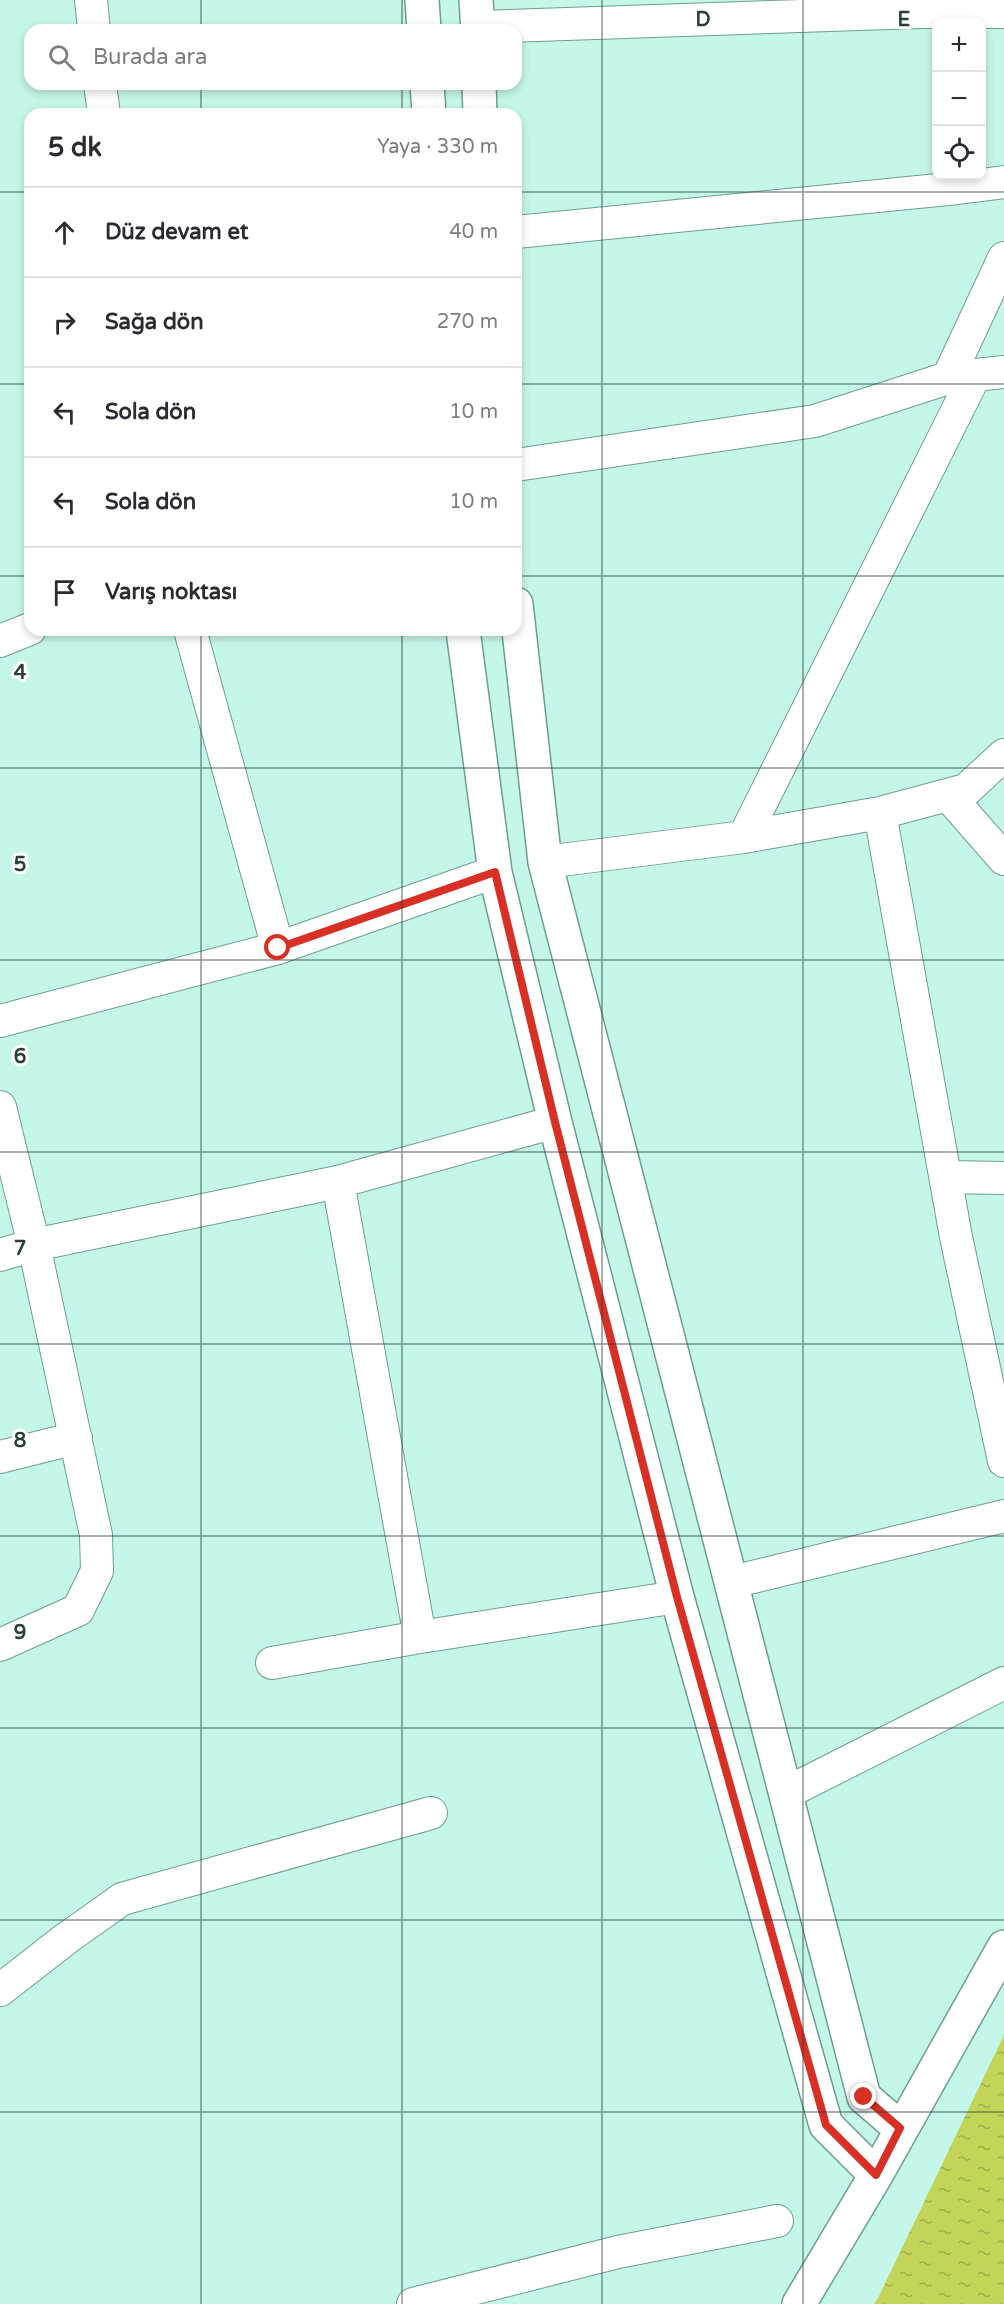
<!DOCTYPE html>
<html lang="tr">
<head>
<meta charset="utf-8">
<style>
	body { margin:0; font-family:"Varela Round",sans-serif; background:#f7f7f7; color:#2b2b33 }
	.controls { position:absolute; right:18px; top:18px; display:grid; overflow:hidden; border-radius:12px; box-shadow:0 3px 9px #0003 }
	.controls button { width:54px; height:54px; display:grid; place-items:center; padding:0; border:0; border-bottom:2px solid #e1e1e2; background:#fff; color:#2b2b33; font:30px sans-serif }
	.stop { position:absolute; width:18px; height:18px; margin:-14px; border:4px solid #d93025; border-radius:50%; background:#fff }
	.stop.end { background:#d93025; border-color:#fff; box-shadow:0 2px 6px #0008 }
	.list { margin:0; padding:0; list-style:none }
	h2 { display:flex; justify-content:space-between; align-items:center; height:78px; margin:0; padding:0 24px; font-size:26px }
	h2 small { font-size:20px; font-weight:400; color:#7c7c81 }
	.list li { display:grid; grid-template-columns:39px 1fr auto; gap:18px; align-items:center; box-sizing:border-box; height:90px; padding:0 24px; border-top:2px solid #e1e1e2 }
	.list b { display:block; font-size:22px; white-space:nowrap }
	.list em { font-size:20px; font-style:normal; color:#7c7c81 }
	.icon { flex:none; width:33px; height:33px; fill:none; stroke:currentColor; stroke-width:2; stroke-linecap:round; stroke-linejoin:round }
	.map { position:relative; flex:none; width:1004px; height:2304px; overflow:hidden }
	.search { position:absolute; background:#fff; box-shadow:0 3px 9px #0003; left:24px; top:24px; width:498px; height:66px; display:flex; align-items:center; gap:15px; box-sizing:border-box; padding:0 21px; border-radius:18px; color:#7c7c81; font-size:22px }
	.panel { position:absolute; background:#fff; box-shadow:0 3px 9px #0003; left:24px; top:108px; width:498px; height:528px; border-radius:18px }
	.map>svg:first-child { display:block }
	.water { fill:url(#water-ripples) }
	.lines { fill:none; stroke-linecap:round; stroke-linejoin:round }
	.minor-casing { stroke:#6d9e92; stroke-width:34 }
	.secondary-casing { stroke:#6d9e92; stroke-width:36 }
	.minor { stroke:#fff; stroke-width:32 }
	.secondary { stroke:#fff; stroke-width:33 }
	.route { stroke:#d93025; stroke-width:8 }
	.grid { fill:none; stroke:#2a3f3a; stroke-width:1.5; stroke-opacity:0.55 }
	.grid-label { font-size:20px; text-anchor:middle; font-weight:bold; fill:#2a3f3a; stroke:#fff; stroke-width:6; stroke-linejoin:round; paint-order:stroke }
</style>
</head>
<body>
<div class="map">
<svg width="1004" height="2304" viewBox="0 0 1004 2304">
	<defs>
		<pattern id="water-ripples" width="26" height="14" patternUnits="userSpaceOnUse" patternTransform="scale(1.5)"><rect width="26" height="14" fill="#c2d558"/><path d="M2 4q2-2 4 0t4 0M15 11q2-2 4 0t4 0" fill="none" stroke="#9eae4a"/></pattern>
	</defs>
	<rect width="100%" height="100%" fill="#c4f7e9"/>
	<path class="water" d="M 1004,2035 L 1004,2304 L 874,2304 L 879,2296 Z"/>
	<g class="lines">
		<defs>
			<path id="minor" d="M 91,0 L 94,30
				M 478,27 L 920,12 L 1004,12
				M 100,84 L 104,114
				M 516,232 L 958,188 L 1004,182
				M 948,378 L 1004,258
				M 516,465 L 815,421 L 948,378 L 1004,372
				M 190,630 L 278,948
				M 0,641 L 30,629
				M 948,795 L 1004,859
				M 880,813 L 956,1237 L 1004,1461
				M 744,837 L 975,375
				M 545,862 L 744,837 L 880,813 L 966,790 L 1004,755
				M 0,1021 L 278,948 L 495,872
				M 0,1107 L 34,1245 L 96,1535 L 97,1571 L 78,1610 L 0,1645
				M 946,1177 L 1004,1178
				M 338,1182 L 420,1637
				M 0,1255 L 34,1245 L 338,1182 L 555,1122
				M 0,1457 L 76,1438
				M 732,1582 L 1004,1516
				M 272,1663 L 420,1637 L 677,1597
				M 786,1793 L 1004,1683
				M 0,1990 L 67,1938 L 122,1899 L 431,1813
				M 413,2304 L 618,2252 L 777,2221"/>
			<path id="secondary" d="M 422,0 L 424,30
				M 476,0 L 478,30
				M 427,84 L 429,114
				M 479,84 L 480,114
				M 516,604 L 545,862 L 864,2097 L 900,2128
				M 463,630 L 495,872 L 555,1122 L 677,1597 L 826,2125 L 876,2175
				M 799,2304 L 876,2175 L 1004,1947"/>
		</defs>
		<use href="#minor" class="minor-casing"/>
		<use href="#secondary" class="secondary-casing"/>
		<use href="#minor" class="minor"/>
		<use href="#secondary" class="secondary"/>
	</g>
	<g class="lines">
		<path class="route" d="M 278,948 L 495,872 L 555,1122 L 677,1597 L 826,2125 L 876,2175 L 900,2128 L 864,2097"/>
	</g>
	<path class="grid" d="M 201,0 L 201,30M 402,0 L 402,30M 602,0 L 602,2304M 803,0 L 803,2304M 201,84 L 201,114M 402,84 L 402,114M 0,192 L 30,192M 516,192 L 1004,192M 0,384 L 30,384M 516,384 L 1004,384M 0,576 L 30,576M 516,576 L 1004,576M 201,630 L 201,2304M 402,630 L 402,2304M 0,768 L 1004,768M 0,960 L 1004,960M 0,1152 L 1004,1152M 0,1344 L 1004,1344M 0,1536 L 1004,1536M 0,1728 L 1004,1728M 0,1920 L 1004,1920M 0,2112 L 1004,2112"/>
	<g class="grid-label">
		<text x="703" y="26">D</text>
		<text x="904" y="26">E</text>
		<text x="20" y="679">4</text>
		<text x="20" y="871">5</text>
		<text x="20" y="1063">6</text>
		<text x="20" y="1255">7</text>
		<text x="20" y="1447">8</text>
		<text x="20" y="1639">9</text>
	</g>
</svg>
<div class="controls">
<button>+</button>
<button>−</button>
<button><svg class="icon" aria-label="locate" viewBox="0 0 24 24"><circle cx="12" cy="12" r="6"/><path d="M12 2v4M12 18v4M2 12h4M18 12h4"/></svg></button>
</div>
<div class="stop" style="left:278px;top:948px"></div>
<div class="stop end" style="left:864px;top:2097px"></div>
<div class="search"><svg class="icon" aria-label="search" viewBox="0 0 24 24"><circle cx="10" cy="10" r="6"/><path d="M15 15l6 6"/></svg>Burada ara</div>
<section class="panel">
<h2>5 dk<small>Yaya · 330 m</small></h2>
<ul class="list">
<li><svg class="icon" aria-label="ahead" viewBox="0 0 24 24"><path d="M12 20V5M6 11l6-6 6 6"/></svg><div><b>Düz devam et</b></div><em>40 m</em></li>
<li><svg class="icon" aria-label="right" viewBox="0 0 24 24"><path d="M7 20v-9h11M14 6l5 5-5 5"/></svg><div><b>Sağa dön</b></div><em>270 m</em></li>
<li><svg class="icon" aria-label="left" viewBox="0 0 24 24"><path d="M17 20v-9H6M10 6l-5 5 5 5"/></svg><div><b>Sola dön</b></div><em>10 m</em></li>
<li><svg class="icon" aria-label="left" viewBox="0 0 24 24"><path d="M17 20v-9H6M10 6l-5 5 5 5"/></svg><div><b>Sola dön</b></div><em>10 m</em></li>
<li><svg class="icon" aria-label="arrive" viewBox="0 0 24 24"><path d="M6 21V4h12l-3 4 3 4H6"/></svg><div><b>Varış noktası</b></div></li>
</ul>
</section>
</div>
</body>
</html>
